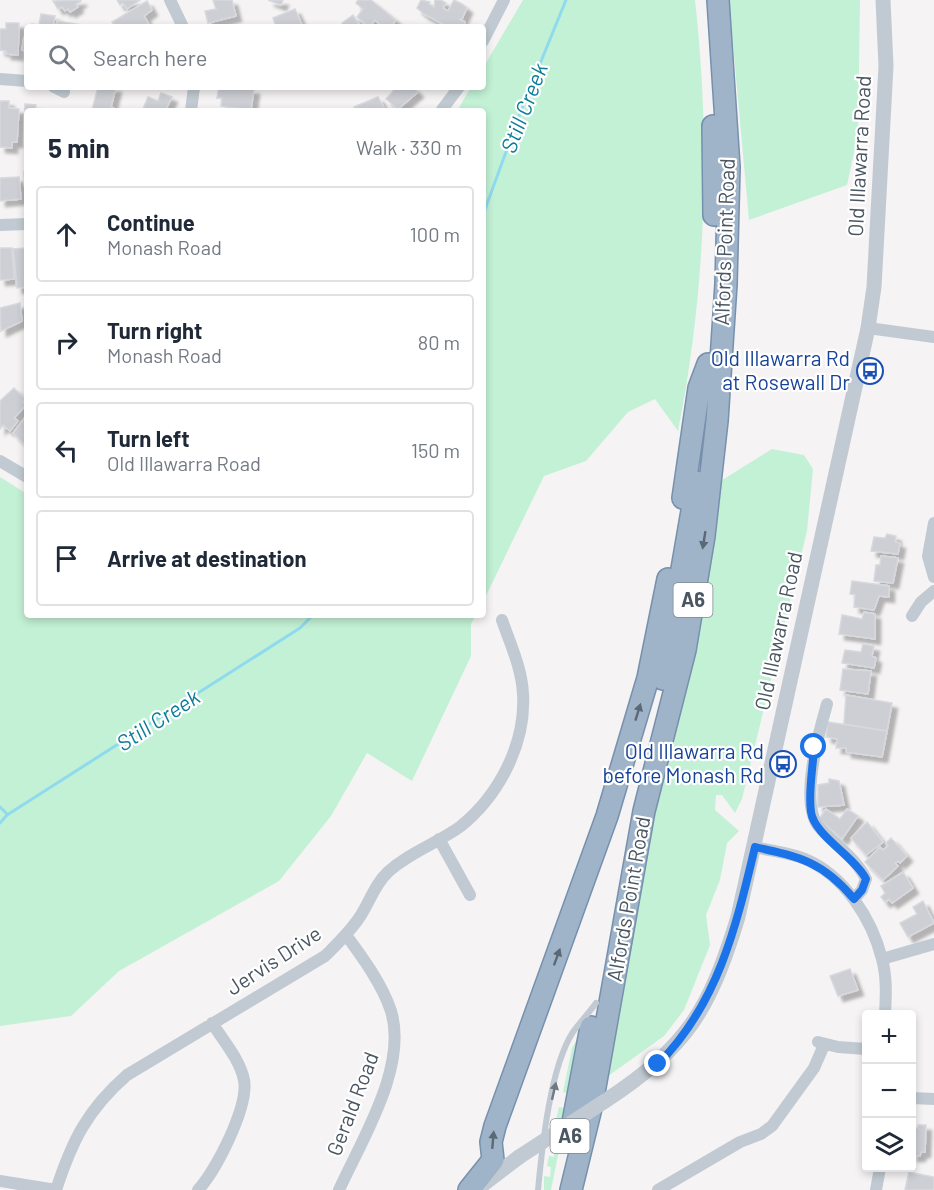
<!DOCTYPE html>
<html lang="en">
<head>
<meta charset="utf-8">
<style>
	body { margin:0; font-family:Barlow,sans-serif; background:#f2f2f3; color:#1f2937 }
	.controls { position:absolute; right:18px; bottom:18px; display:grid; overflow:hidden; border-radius:6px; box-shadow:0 3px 9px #0003 }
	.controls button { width:54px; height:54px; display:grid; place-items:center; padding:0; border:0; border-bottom:2px solid #e0e1e3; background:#fff; color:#1f2937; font:30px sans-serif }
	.stop { position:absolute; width:18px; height:18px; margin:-14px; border:4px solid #1a73e8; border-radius:50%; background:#fff }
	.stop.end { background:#1a73e8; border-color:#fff; box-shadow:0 2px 6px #0008 }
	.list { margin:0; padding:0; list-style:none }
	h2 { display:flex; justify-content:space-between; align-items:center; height:78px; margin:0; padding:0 24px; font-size:26px }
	h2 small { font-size:20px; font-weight:400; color:#747a83 }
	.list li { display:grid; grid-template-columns:39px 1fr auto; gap:18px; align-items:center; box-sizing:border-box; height:96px; margin:0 12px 12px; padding:0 12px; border:2px solid #e0e1e3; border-radius:6px }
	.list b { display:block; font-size:22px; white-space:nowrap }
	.list p { margin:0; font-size:20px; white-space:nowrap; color:#747a83 }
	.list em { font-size:20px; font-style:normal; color:#747a83 }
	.icon { flex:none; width:33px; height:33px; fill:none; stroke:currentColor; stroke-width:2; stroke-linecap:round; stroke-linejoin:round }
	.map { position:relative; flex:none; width:934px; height:1190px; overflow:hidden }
	.search { position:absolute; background:#fff; box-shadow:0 3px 9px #0003; left:24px; top:24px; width:462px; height:66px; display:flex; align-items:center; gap:15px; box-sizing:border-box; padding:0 21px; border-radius:6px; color:#747a83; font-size:22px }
	.panel { position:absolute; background:#fff; box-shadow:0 3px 9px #0003; left:24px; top:108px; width:462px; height:510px; border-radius:6px }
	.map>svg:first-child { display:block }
	.green { fill:#c3f1d5 }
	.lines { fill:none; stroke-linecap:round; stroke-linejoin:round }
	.stream { stroke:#90daee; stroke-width:3 }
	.building { fill:#cdcfd5; stroke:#d7d9de; stroke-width:1.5; filter:url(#shadow) }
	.trunk-casing { stroke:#7690ad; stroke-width:24 }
	.service { stroke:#c1cad2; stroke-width:6 }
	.minor { stroke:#c1cad2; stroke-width:12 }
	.tertiary { stroke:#c1cad2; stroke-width:15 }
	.trunk { stroke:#9fb4c9; stroke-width:21 }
	.tertiary-bridge { stroke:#c1cad2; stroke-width:15 }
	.oneway { fill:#5b6976 }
	.oneway2 { fill:#6e7983 }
	.route { stroke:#1a73e8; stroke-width:8 }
	.labels { text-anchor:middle; stroke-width:4.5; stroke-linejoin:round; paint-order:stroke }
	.shield { fill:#fff; stroke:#808990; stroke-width:1.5 }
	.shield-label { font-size:20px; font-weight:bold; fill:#4a5661 }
	.street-label { font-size:21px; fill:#4a5661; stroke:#fff }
	.transit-label { font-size:21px; fill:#164399; stroke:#fff; text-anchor:end }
	.water-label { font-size:22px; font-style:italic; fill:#0c7c9b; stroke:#fff }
</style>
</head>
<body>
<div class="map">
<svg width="934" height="1190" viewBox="0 0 934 1190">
	<defs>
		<filter id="shadow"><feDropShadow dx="5.5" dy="5.5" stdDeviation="1.5" flood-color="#0004"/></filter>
	</defs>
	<rect width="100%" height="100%" fill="#f5f3f3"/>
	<path class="green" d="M 523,0 L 695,0 C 711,143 706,290 678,431 L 655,399 L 628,412 L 586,461 L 544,476 L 483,602 L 483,111 L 457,111 L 471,87 L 483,87 L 483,68 Z
		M 729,0 L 860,0 L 858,134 L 847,185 L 749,220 Z
		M 772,449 L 804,455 L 813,469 L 807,531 L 742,799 L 735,813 L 722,795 L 716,795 L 715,810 L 739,831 L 727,843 L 720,880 L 706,915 L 710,945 L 684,1010 L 664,1036 L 604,1079 L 621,1000 L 651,818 L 719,482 Z
		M 0,477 L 27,494 L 27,615 L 476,615 L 471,624 L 471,656 L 412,781 L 367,753 L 331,816 L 279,881 L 119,971 L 71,1016 L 0,1026 Z
		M 577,1039 L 579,1051 L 551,1190 L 544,1190 L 544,1176 L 550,1177 L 551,1167 L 547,1166 L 549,1156 L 554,1157 L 556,1144 L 551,1142 L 559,1107 L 564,1108 L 567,1093 L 563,1092 L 572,1048 Z"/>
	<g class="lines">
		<path class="stream" d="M 483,215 L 522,108 L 566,0
			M 0,807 L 7,814
			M 0,823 L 7,815 L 300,628 L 313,615"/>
	</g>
	<path class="building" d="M 117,0 L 140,0 L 127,9 L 123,3 L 120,5 Z
		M 213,0 L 232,0 L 236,16 L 208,23 L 205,11 L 216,9 Z
		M 268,0 L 283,0 L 281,5 Z
		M 358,0 L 371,0 L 396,20 L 391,27 L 383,27 L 375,20 L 369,27 L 357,17 L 363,9 L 356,3 Z
		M 421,0 L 430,2 L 429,4 L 434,7 L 435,0 L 441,0 L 446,3 L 443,8 L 448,11 L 454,0 L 462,4 L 467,8 L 462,19 L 459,19 L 465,22 L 465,27 L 448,27 L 424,14 L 417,8 Z
		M 53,1 L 81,0 L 81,1 L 76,4 L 78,7 L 70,12 L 68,9 L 65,11 L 62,7 L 58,9 Z
		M 147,1 L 152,10 L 144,16 L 150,26 L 115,27 L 112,22 Z
		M 295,9 L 303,27 L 276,27 L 273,18 Z
		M 41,14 L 55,16 L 53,27 L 32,27 L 32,24 L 39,25 Z
		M 353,15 L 361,27 L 343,27 L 342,23 Z
		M 57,21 L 81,25 L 81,27 L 56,27 Z
		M 6,23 L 19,23 L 18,55 L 6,54 L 6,51 L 0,50 L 0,29 L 6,29 Z
		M 24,37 L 27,37 L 27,51 L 22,50 Z
		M 98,87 L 116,87 L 111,107 L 114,108 L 113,111 L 92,110 Z
		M 219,87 L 254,89 L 251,110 L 221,106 L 222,98 L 217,98 Z
		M 393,87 L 413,87 L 418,92 L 398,109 L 386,99 L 394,90 Z
		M 161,93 L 172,97 L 165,111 L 142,111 L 148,97 L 158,101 Z
		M 378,97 L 386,111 L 356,111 L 354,107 Z
		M 0,101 L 9,101 L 9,108 L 19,109 L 17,142 L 12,142 L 12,148 L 0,147 Z
		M 25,104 L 36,105 L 35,111 L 27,111 L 27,144 L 24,144 Z
		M 24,172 L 27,172 L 27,192 L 25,192 Z
		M 19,177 L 21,199 L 0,201 L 0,178 Z
		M 0,248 L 12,248 L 14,279 L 0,280 Z
		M 26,248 L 27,287 L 17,288 L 13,249 Z
		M 20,303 L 22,321 L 1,331 L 0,308 Z
		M 14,388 L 25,399 L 23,402 L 26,405 L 14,418 L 18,421 L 10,431 L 3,425 L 0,429 L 0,401 Z
		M 27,415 L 27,447 L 13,433 Z
		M 887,534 L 896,536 L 895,542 L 900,543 L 898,554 L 871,551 L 874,537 L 885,538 Z
		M 881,556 L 898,558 L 893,583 L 874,581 L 876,565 L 880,565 Z
		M 852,581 L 889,586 L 889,597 L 879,596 L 874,610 L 854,607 L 855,595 L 850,594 Z
		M 864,612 L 875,614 L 875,639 L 839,634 L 842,615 L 862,619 Z
		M 863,644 L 874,646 L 872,656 L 876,658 L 874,668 L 842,663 L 845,650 L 861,652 Z
		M 843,669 L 871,671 L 868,694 L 840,690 Z
		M 846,695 L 892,703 L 887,731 L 844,724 Z
		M 828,722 L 887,731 L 882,757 L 846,752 L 846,748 L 836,748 L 837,739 L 826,737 Z
		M 829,779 L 839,781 L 844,805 L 818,807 L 818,785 L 829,783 Z
		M 826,809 L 840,819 L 847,809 L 858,816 L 842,839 L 819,819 Z
		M 867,822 L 883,842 L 866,855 L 851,838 Z
		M 891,838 L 907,856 L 900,863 L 898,861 L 895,863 L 898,866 L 883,880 L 865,862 L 880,847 L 883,850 L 888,846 L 886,843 Z
		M 903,872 L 913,888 L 892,903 L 889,899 L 885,902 L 881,897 L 885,893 L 881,886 Z
		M 923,901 L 934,923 L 908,937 L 900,923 L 917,914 L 913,907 Z
		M 850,969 L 858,990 L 838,996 L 830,976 Z
		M 918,1125 L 926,1125 L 925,1152 L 921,1152 L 920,1156 L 912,1156 L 912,1128 L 918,1128 Z
		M 909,1172 L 934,1177 L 934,1190 L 905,1190 Z"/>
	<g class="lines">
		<defs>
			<path id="trunk" d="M 713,126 L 714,215
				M 683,498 L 699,388 L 708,364
				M 663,679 L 697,482
				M 570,1138 L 591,1027
				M 469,1190 L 493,1160 L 491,1142 L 495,1126 L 607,816 L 648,678 L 668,579
				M 571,1190 L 592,1104 L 644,811 L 685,650 L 704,536 L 717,421 L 726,284 L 729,167 L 718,0"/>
		</defs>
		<use href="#trunk" class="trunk-casing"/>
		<path class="service" d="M 538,1190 C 542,1148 550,1067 573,1032 C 580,1022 589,1013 596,1003"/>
		<path class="minor" d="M 170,0 L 183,27
			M 483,41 L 504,0
			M 0,79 L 27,81
			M 54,87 L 64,92
			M 191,111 L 194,87
			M 441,111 L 459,87
			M 0,225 L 27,224
			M 868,328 L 934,337
			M 0,461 L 27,477
			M 934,523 L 928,556 L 934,577
			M 912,616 L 921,602 L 934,591
			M 827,704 C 819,732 798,805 820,828 C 835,845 856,858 866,879 L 862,890 L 854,899
			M 439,839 L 470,895
			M 755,847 C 771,851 790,853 805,859 C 844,875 872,919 882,959 C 887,977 886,996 885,1014
			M 882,959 L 934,944
			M 818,1042 L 838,1047 L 866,1049
			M 912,1098 L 934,1099
			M 0,1181 L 56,1190 C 72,1141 87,1110 127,1075 L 325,956 C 338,943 351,931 361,915 C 370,901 375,884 388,872 C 410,852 438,843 461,826 C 499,795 526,744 523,694 C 522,669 510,643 502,620
			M 198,1190 C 216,1171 249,1106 244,1080 C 240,1060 223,1040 212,1023
			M 339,1190 C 362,1139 408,1067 391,1011 C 382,984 363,958 346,935
			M 658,1190 L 740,1142 L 761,1134 L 772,1126 L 814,1068 L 824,1045
			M 876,1190 L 880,1168"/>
		<path class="tertiary" d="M 605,1101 C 688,1046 709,1011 738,917 L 868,328 L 874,287 L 886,66 L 883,0
			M 481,1186 L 519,1157"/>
		<use href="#trunk" class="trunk"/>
		<path class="tertiary-bridge" d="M 519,1157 L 605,1101"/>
	</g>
	<defs><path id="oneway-solid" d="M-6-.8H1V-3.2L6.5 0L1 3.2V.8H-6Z" transform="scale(1.5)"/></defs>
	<g class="oneway">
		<use href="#oneway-solid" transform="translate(704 540) rotate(99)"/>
		<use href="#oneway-solid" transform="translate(638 712) rotate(-73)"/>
		<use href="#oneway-solid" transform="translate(557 957) rotate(-70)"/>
		<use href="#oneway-solid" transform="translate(493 1140) rotate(-85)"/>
	</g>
	<use class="oneway2" href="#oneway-solid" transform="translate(554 1091) rotate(-77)"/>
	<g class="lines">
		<path class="route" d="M 658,1064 C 718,1004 736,927 755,847 C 800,857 823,862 854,899 L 862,890 L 866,879 C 855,857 814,835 811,812 C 808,792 813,768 814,747"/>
	</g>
	<defs>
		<symbol id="bus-ring" viewBox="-11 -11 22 22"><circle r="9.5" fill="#fff" stroke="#1a4fb4" stroke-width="1.5"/><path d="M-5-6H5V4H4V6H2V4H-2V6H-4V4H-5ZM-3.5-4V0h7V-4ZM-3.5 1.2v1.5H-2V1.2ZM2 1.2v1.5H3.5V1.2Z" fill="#1a4fb4"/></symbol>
	</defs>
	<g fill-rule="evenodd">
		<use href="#bus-ring" x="855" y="356" width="30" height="30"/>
		<use href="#bus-ring" x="768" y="749" width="30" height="30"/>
	</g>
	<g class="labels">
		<g class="shield">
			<rect x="673.5" y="583" width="39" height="34" rx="4.5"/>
			<rect x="550.5" y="1119" width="39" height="34" rx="4.5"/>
		</g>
		<g class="shield-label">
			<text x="693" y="607">A6</text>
			<text x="570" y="1143">A6</text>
		</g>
		<g class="street-label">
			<text transform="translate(860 156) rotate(-87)" y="7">Old Illawarra Road</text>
			<text transform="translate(725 242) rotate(-88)" y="7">Alfords Point Road</text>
			<text transform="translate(779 631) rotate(-78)" y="7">Old Illawarra Road</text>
			<text transform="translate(629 899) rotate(-80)" y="7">Alfords Point Road</text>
			<text transform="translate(274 961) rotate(-33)" y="7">Jervis Drive</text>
			<text transform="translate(353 1104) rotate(-69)" y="7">Gerald Road</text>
		</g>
		<g class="transit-label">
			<text x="850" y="366">Old Illawarra Rd<tspan x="850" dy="24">at Rosewall Dr</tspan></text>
			<text x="764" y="759">Old Illawarra Rd<tspan x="764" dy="24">before Monash Rd</tspan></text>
		</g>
		<g class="water-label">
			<text transform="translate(524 108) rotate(-69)" y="8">Still Creek</text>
			<text transform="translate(158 720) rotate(-33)" y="8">Still Creek</text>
		</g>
	</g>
</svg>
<div class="controls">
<button>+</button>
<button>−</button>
<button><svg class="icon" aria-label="layers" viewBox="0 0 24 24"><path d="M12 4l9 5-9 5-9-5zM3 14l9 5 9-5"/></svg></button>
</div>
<div class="stop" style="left:814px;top:747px"></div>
<div class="stop end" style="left:658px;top:1064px"></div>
<div class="search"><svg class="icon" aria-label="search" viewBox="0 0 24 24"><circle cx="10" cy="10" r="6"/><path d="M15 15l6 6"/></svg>Search here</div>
<section class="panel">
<h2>5 min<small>Walk · 330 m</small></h2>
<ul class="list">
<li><svg class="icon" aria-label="ahead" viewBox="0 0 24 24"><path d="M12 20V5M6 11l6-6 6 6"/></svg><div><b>Continue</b><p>Monash Road</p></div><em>100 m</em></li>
<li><svg class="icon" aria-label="right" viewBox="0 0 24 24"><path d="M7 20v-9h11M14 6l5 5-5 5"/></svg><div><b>Turn right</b><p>Monash Road</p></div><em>80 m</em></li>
<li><svg class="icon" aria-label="left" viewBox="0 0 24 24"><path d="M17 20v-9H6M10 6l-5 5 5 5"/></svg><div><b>Turn left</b><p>Old Illawarra Road</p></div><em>150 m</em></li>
<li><svg class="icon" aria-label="arrive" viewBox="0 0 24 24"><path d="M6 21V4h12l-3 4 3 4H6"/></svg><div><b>Arrive at destination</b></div></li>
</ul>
</section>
</div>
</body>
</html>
